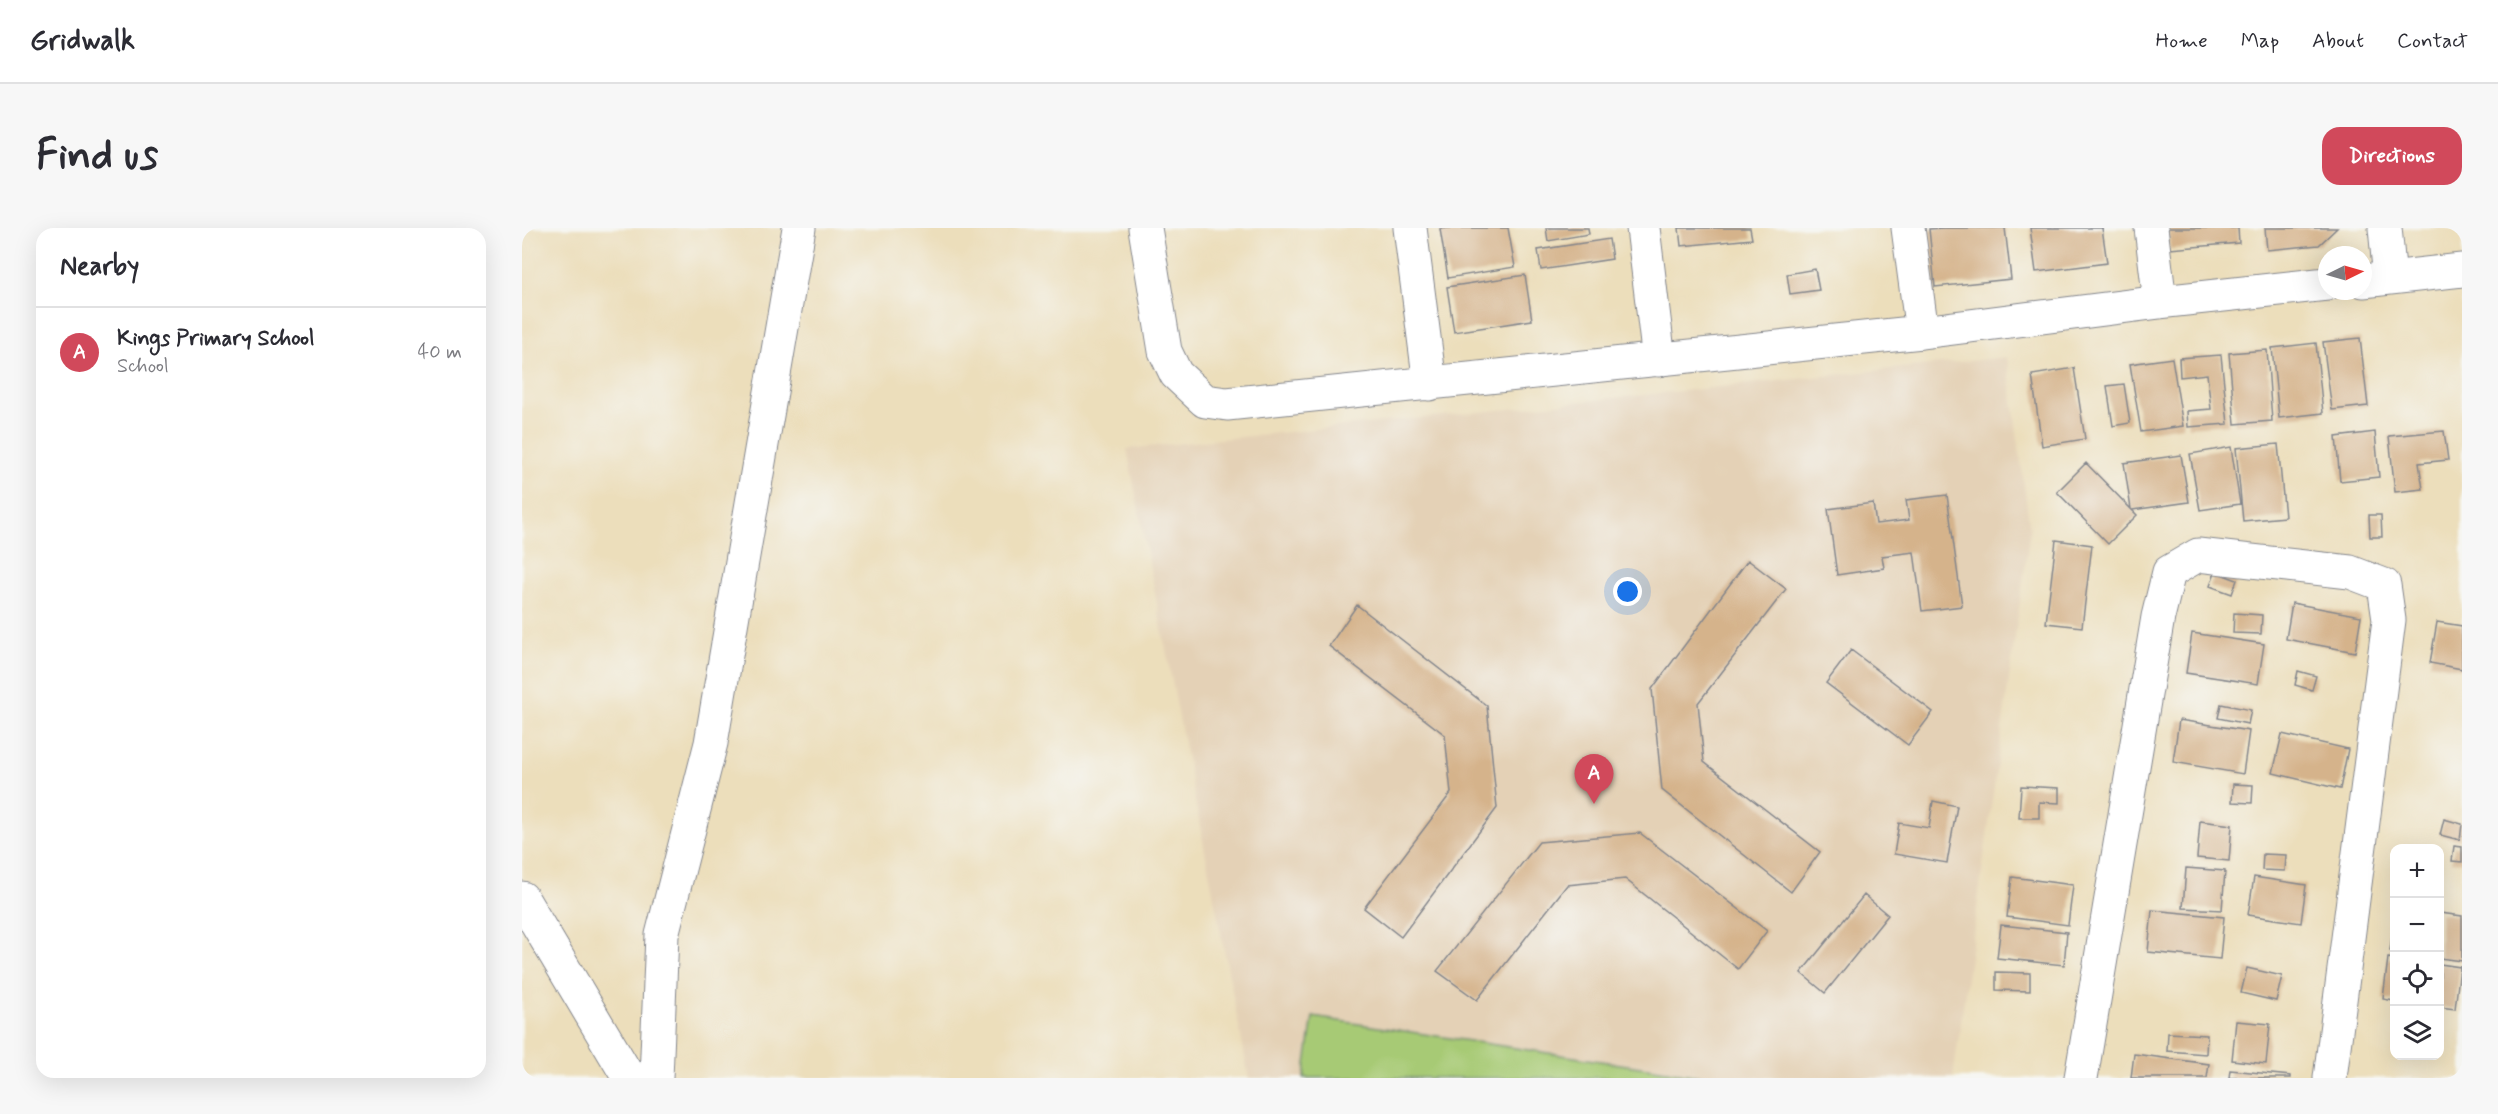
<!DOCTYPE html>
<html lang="en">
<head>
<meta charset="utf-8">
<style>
	body { margin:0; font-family:Mynerve,sans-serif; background:#f7f7f7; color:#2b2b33 }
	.controls { position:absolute; right:18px; bottom:18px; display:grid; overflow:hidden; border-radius:12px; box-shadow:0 6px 24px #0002 }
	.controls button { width:54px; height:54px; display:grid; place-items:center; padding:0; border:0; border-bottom:2px solid #e1e1e2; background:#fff; color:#2b2b33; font:30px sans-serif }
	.compass { position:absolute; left:1796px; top:18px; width:54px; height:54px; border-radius:50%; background:#fff; box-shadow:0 6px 24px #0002; rotate:85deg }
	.you { position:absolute; left:1106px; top:364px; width:21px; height:21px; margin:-15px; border:4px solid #fff; border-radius:50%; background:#1a73e8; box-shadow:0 0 0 9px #1a73e833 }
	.badge { display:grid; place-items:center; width:39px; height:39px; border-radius:50%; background:#d1495b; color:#fff; font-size:20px; font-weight:700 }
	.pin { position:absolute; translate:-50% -50px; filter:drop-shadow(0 2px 3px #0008) }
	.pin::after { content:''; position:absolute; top:32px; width:21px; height:18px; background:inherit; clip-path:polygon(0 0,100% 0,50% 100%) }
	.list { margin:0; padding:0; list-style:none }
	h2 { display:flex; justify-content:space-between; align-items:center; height:78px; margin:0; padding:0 24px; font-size:26px }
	h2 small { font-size:20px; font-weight:400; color:#7c7c81 }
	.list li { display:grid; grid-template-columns:39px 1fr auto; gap:18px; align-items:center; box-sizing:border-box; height:90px; padding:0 24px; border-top:2px solid #e1e1e2 }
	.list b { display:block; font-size:22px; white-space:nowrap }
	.list p { margin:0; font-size:20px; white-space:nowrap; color:#7c7c81 }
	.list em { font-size:20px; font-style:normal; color:#7c7c81 }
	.icon { flex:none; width:33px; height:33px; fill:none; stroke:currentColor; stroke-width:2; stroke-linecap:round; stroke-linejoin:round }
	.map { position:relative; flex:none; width:1940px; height:850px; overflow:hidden; border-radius:18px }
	header { display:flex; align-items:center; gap:36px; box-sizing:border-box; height:84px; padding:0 30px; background:#fff; border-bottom:2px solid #e1e1e2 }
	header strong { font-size:28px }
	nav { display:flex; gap:33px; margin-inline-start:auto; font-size:21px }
	.intro { display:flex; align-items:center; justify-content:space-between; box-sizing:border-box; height:144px; padding:0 36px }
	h1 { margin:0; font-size:42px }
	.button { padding:15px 27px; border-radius:18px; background:#d1495b; color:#fff; font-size:21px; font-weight:700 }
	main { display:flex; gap:36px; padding:0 36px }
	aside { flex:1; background:#fff; border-radius:18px; box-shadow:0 6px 24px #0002 }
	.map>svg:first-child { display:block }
	.built { fill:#e4d1b6 }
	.green { fill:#a7ca74; stroke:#617c69; stroke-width:1.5 }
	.building { fill:#d5b38b }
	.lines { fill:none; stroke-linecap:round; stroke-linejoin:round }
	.minor-casing { stroke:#84868c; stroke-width:35 }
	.minor { stroke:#fff; stroke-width:33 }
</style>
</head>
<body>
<header>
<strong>Gridwalk</strong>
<nav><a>Home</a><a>Map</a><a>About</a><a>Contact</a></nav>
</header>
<div class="intro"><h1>Find us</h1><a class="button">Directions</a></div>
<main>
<aside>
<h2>Nearby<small></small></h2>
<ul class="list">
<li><span class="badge">A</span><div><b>Kings Primary School</b><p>School</p></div><em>40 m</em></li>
</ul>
</aside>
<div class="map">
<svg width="1940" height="850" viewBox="0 0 1940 850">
	<rect width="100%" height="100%" fill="#f6f6f2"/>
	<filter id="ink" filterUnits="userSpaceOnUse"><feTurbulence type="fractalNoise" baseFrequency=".0167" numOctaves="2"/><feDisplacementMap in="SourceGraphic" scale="12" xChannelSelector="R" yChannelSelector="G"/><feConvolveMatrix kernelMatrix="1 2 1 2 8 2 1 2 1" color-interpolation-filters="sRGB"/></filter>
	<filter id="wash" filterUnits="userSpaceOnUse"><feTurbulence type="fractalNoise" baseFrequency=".008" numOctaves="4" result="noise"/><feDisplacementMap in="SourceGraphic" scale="24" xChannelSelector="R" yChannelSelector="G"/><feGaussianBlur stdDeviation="1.35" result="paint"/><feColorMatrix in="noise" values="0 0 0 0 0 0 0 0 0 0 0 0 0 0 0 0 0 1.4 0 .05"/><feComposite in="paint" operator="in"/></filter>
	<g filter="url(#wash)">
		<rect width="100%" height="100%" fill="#ecdebb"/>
		<path class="built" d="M 1485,129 L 1508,302 L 1431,850 L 727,850 L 605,221 Z"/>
		<path class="green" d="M 791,789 L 1190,850 L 782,850 Z"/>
		<g id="blocks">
			<path class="building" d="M 927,0 L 986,0 L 993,39 L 926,50 L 918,1 Z
				M 1024,0 L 1066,0 L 1067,6 L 1026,13 Z
				M 1157,0 L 1228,0 L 1230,11 L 1159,18 Z
				M 1421,0 L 1483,0 L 1489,51 L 1413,59 L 1407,1 Z
				M 1508,0 L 1580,0 L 1585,35 L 1514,44 Z
				M 1646,0 L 1716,0 L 1717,15 L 1648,21 Z
				M 1743,0 L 1815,0 L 1797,17 L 1745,22 Z
				M 1087,11 L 1090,31 L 1019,42 L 1016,22 Z
				M 1293,41 L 1297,62 L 1268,66 L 1265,46 Z
				M 1003,47 L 1010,92 L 932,104 L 925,59 Z
				M 1838,110 L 1846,178 L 1810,182 L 1801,114 Z
				M 1794,115 L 1801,185 L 1757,190 L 1750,120 Z
				M 1745,122 L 1750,193 L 1713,196 L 1707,125 Z
				M 1699,127 L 1706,196 L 1666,199 L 1665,183 L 1689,181 L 1685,146 L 1658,149 L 1657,130 Z
				M 1650,130 L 1661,198 L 1619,204 L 1608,136 Z
				M 1552,140 L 1563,211 L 1520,218 L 1510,147 Z
				M 1602,156 L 1608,195 L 1591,198 L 1585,158 Z
				M 1922,203 L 1926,232 L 1897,235 L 1901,261 L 1873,264 L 1867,208 Z
				M 1853,204 L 1857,249 L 1818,253 L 1814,209 Z
				M 1756,216 L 1763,289 L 1721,293 L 1714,220 Z
				M 1709,219 L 1718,276 L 1678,282 L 1668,226 Z
				M 1659,227 L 1667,274 L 1610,282 L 1615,287 L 1586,316 L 1535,264 L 1564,235 L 1609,281 L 1602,235 Z
				M 1425,267 L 1440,378 L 1400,383 L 1392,324 L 1360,328 L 1362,340 L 1315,347 L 1306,281 L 1351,275 L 1354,296 L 1387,292 L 1384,272 Z
				M 1847,287 L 1859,287 L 1860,309 L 1848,309 Z
				M 1534,312 L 1570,317 L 1560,399 L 1524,395 Z
				M 1226,332 L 1264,361 L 1176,475 L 1182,534 L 1298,624 L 1269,664 L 1140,562 L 1130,461 Z
				M 1693,344 L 1715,352 L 1710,366 L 1688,358 Z
				M 1770,375 L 1839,388 L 1833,424 L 1764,411 Z
				M 835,377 L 965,478 L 975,580 L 879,709 L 842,680 L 929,565 L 923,507 L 807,418 Z
				M 1712,385 L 1740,387 L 1739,406 L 1711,405 Z
				M 1915,394 L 1940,398 L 1940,441 L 1908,435 Z
				M 1670,405 L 1742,416 L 1736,456 L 1664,445 Z
				M 1329,422 L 1411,484 L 1386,517 L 1304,455 Z
				M 1776,443 L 1794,448 L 1790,462 L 1773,457 Z
				M 1699,476 L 1729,482 L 1726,496 L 1696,490 Z
				M 1657,492 L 1727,503 L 1721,546 L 1651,534 Z
				M 1760,506 L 1826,521 L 1818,561 L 1751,545 Z
				M 1711,556 L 1731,557 L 1730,575 L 1710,574 Z
				M 1499,558 L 1537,560 L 1537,575 L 1517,574 L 1517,590 L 1497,590 Z
				M 1411,573 L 1435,578 L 1425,635 L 1372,626 L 1377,595 L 1407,600 Z
				M 1922,591 L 1940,596 L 1938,612 L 1918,607 Z
				M 1678,593 L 1710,597 L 1707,633 L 1675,630 Z
				M 1118,605 L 1245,703 L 1216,741 L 1103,651 L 1045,657 L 955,772 L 915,743 L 1017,614 Z
				M 1932,618 L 1940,619 L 1940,634 L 1930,633 Z
				M 1741,626 L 1764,627 L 1763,643 L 1740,642 Z
				M 1664,640 L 1703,643 L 1700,682 L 1661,680 Z
				M 1490,649 L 1551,657 L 1546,697 L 1485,689 Z
				M 1732,649 L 1784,657 L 1779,695 L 1726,687 Z
				M 1342,667 L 1366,687 L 1303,765 L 1279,745 Z
				M 1630,682 L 1702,689 L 1698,731 L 1626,724 Z
				M 1918,685 L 1940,688 L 1940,733 L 1918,730 Z
				M 1479,697 L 1545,704 L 1542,737 L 1475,730 Z
				M 1871,700 L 1872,700 L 1872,724 L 1868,723 Z
				M 1866,730 L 1872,731 L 1872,773 L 1861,771 Z
				M 1918,736 L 1938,739 L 1933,781 L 1918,779 Z
				M 1725,740 L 1760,748 L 1754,773 L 1719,765 Z
				M 1474,744 L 1508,745 L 1508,763 L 1474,762 Z
				M 1714,793 L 1748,796 L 1744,836 L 1710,832 Z
				M 1646,805 L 1685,807 L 1684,826 L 1645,823 Z
				M 1612,826 L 1687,836 L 1685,850 L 1609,850 Z
				M 1708,842 L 1769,848 L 1769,850 L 1707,850 Z"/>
		</g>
	</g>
	<g filter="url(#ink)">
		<use href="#blocks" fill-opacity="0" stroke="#84868c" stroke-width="1.5"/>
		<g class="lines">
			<defs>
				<path id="minor" d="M 623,0 L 643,123 L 654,146 L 683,173 L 705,176 L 1400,104 L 1638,74 L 1805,56
					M 888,0 L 908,156
					M 1121,0 L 1137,132
					M 1386,0 L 1400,104
					M 1629,0 L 1638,74
					M 1863,0 L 1868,50
					M 1841,53 L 1940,42
					M 0,670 L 107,850
					M 134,850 L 140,707 L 189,515 L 277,0
					M 1559,850 L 1636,389 L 1647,344 L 1676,327 L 1828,344 L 1862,357 L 1867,392 L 1808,850"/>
			</defs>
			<use href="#minor" class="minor-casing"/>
			<use href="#minor" class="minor"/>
		</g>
	</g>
</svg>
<div class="controls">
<button>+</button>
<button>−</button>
<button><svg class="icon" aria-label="locate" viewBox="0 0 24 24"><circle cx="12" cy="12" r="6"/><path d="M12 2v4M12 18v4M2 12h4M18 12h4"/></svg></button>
<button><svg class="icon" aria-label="layers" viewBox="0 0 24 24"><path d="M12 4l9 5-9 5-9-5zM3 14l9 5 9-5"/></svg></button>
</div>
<svg class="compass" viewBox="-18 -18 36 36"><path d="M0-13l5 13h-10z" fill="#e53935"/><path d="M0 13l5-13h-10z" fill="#7c7c81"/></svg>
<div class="you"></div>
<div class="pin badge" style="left:1072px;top:576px">A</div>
</div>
</main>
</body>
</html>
